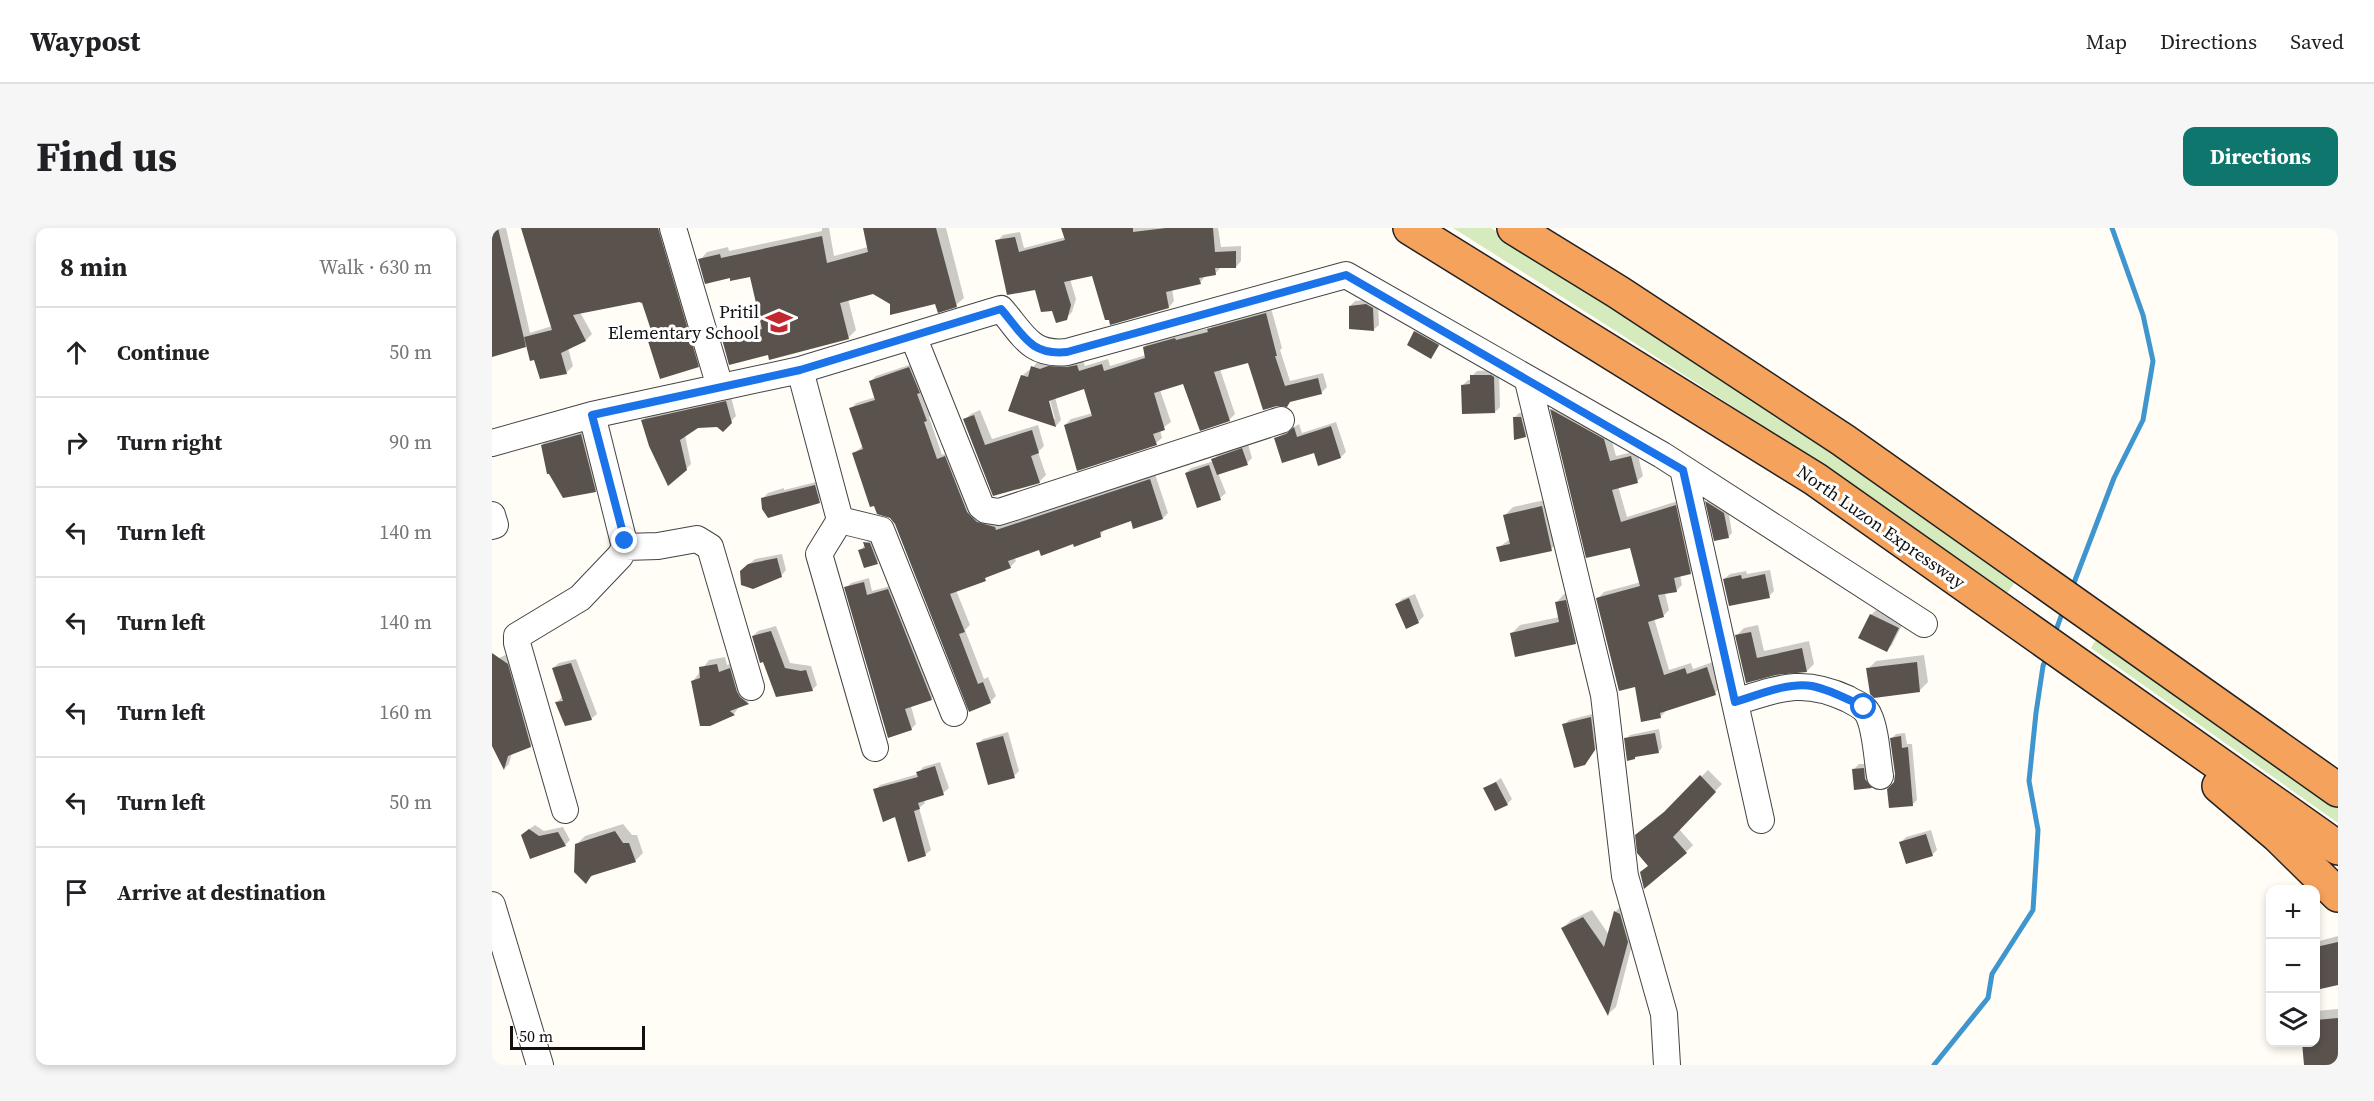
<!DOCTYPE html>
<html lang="en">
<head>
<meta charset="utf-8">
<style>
	body { margin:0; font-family:"Source Serif 4",serif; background:#f6f6f6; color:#202124 }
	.controls { position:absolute; right:18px; bottom:18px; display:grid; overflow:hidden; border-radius:12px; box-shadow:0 3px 9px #0003 }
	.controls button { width:54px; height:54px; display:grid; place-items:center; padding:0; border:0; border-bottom:2px solid #e0e0e0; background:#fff; color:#202124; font:30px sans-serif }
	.scale { position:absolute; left:18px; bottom:15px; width:135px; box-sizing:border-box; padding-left:6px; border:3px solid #111; border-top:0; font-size:16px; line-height:21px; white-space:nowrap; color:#111; -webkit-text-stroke:4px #fff; paint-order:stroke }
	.stop { position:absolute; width:18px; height:18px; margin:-14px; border:4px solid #1a73e8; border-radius:50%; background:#fff }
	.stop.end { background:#1a73e8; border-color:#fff; box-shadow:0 2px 6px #0008 }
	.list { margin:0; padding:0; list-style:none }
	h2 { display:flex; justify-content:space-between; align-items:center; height:78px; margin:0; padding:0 24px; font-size:26px }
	h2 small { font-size:20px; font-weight:400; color:#757577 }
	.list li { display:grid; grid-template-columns:39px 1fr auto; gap:18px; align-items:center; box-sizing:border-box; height:90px; padding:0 24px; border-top:2px solid #e0e0e0 }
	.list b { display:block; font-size:22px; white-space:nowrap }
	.list em { font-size:20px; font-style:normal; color:#757577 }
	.icon { flex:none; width:33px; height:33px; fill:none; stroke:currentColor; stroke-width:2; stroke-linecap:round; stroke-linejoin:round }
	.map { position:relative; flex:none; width:1846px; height:837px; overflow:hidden; border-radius:12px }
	header { display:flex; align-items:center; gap:36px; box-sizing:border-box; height:84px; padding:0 30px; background:#fff; border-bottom:2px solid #e0e0e0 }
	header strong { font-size:28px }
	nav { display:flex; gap:33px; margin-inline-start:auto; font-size:21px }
	.intro { display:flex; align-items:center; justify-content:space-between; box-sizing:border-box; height:144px; padding:0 36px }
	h1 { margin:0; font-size:42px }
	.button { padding:15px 27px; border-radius:12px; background:#0f766e; color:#fff; font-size:21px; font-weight:700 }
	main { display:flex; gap:36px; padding:0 36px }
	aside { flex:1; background:#fff; border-radius:12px; box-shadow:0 3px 9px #0003 }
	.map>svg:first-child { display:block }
	.green { fill:#d5ebbd }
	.shadow { fill:#0003; fill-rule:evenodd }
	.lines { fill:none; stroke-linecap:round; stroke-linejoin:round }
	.stream { stroke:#3f96cf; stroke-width:5 }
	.building { fill:#5a524d }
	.minor-casing { stroke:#444; stroke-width:28 }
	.highway-casing { stroke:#222; stroke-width:36 }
	.minor { stroke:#fff; stroke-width:26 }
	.highway { stroke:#f5a25d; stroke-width:33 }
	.route { stroke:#1a73e8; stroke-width:8 }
	.labels { text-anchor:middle; stroke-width:6; stroke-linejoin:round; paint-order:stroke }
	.poi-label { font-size:18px; fill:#111; stroke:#fff; text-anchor:end }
	.street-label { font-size:18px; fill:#111; stroke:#fff }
</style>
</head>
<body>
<header>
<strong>Waypost</strong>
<nav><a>Map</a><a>Directions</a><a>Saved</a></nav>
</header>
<div class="intro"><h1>Find us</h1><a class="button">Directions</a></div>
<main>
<aside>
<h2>8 min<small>Walk · 630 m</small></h2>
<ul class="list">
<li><svg class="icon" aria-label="ahead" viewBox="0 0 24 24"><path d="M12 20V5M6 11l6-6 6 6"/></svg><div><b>Continue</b></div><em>50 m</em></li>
<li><svg class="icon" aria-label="right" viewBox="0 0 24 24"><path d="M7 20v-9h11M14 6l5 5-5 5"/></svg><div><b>Turn right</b></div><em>90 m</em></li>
<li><svg class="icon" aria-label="left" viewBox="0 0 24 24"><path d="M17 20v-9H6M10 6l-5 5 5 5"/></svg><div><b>Turn left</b></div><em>140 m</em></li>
<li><svg class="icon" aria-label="left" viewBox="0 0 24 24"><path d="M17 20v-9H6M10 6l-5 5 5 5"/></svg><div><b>Turn left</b></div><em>140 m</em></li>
<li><svg class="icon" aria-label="left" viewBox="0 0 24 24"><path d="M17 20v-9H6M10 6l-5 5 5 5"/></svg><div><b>Turn left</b></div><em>160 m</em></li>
<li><svg class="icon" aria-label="left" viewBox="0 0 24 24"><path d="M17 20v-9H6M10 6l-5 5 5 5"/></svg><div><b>Turn left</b></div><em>50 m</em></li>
<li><svg class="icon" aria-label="arrive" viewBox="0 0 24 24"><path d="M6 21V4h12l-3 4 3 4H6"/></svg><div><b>Arrive at destination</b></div></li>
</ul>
</aside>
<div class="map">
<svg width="1846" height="837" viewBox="0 0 1846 837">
	<rect width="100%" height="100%" fill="#fffdf5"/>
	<path class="green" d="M 961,0 L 999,0 L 1233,147 L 1528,348 L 1515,365 C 1335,236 1148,118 961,0 Z
		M 1607,406 L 1846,573 L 1846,595 L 1599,420 Z"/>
	<path class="shadow" d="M 0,0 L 14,0 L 38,105 L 60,98 L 31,0 L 173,0 L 212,132 L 206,138 L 157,110 L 161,105 L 151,73 L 147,73 L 88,84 L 100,106 L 94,112 L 76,120 L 81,138 L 74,145 L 43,130 L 35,116 L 0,128 Z
		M 330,0 L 337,0 L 342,28 L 376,19 L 372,0 L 454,0 L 472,70 L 464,77 L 444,74 L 400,75 L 381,65 L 356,71 L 364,102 L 356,110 L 277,125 L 231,112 L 239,104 L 270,96 L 259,47 L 208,32 L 215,24 L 236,19 L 237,23 L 330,3 Z
		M 571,0 L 726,0 L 729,19 L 749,18 L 749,33 L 744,39 L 729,39 L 723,46 L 713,48 L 708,55 L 680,61 L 682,73 L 677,79 L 601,47 L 578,51 L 584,71 L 580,84 L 574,90 L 561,82 L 505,13 L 511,7 L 528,4 L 532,20 L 574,9 Z
		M 880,71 L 886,75 L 887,97 L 881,102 L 858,78 L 863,73 Z
		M 779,80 L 790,120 L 788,122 L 798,153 L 831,145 L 835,159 L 829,165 L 800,172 L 757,134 L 728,141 L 743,186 L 738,191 L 709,201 L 692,154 L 668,162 L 679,194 L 668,202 L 670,210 L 664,215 L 573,197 L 579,191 L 601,185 L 593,159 L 563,169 L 569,192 L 564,198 L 518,182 L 531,147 L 537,142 L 539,142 L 546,133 L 591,132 L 593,138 L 616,131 L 618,138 L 654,127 L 652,119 L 658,113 L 718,100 L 723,95 ZM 556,165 L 563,191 L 560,191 L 553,166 Z
		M 928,99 L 951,112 L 939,129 L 923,104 Z
		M 423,135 L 440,186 L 437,189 L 450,227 L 458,224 L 510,298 L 663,246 L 676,285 L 671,290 L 639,291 L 613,300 L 608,308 L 548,320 L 522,329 L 524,333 L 518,339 L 464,362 L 478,397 L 473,402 L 492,451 L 496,449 L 504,468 L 498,474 L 477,482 L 404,296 L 362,225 L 371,218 L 359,181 L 364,175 L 384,169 L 378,154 L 384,148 Z
		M 1004,142 L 1007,144 L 1008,179 L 1003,184 L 971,157 L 976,152 L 980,152 L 980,148 L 985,143 Z
		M 239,169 L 244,188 L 231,202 L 225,198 L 206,198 L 193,207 L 199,236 L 194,241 L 151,192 L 156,187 Z
		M 1065,176 L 1118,206 L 1124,228 L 1145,223 L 1151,248 L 1145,253 L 1126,258 L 1135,289 L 1189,272 L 1204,339 L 1198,345 L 1188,347 L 1190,357 L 1184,363 L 1173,365 L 1177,382 L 1171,388 L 1162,390 L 1177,442 L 1199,435 L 1201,441 L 1221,434 L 1229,459 L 1223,465 L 1174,483 L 1168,489 L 1144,457 L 1106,370 L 1112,364 L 1149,354 L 1139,319 L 1095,328 L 1060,181 Z
		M 488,182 L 500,211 L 546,197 L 552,218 L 546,224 L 554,247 L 547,254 L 502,266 L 472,192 L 479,186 Z
		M 1034,184 L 1039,203 L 1033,208 L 1022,190 L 1027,185 Z
		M 844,194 L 854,224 L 849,229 L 783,211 L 807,196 L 810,205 Z
		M 97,199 L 111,255 L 103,263 L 50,217 L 58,209 Z
		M 756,216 L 760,230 L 755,235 L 726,245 L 734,265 L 728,270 L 706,278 L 694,245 L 699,240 L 722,233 L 726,226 Z
		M 328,253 L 332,268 L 327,273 L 271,270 L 276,265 L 292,260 L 292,262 Z
		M 1219,270 L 1236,281 L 1240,305 L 1236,309 L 1224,312 L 1215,273 Z
		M 1058,271 L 1067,313 L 1059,321 L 1006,320 L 1018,311 L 1013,287 L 1021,279 Z
		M 378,310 L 391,329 L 385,334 L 373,338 L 368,323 Z
		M 290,326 L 294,342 L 289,348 L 255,338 L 263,331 Z
		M 1278,342 L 1282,363 L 1277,368 L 1232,351 L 1238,346 L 1254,343 L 1255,346 Z
		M 377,350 L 380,363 L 402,357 L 445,465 L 440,470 L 419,478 L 424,496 L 419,501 L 354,360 L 359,355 Z
		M 1081,365 L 1092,407 L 1084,415 L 1020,405 L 1028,397 L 1068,389 L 1064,375 L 1072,366 Z
		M 923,366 L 932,388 L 927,393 L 914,399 L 905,376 L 910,371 Z
		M 1384,382 L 1411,395 L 1400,417 L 1395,422 L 1379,387 Z
		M 1266,397 L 1272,423 L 1317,413 L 1322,436 L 1315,443 L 1284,445 L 1255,453 L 1245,407 L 1252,400 Z
		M 284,398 L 298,435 L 319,438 L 325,457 L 320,462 L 285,467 L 261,408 L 266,403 Z
		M 13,427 L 20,431 L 44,513 L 39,518 L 20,525 L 17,536 L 13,540 L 0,514 L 0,434 Z
		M 1432,427 L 1436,454 L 1428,462 L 1376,441 L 1384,433 Z
		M 233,429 L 235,437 L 246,433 L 264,467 L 256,474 L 248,477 L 242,486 L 201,453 L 217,432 Z
		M 84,431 L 105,486 L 99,491 L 65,474 L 71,468 L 61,440 L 67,435 Z
		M 1104,485 L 1108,516 L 1092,535 L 1072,497 L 1077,492 Z
		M 1167,501 L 1170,520 L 1166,524 L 1145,527 L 1143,530 L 1134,511 L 1138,507 Z
		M 516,504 L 527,543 L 522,548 L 486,516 L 491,511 Z
		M 1413,505 L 1415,516 L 1420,516 L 1425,572 L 1420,577 L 1403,555 L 1404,546 L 1400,510 L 1404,506 Z
		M 448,534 L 457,560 L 451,565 L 432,572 L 433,575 L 427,580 L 439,622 L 433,627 L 383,562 L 388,557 L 426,546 L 431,539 Z
		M 1367,536 L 1377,536 L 1384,554 L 1379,559 L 1363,560 L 1362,541 Z
		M 1216,542 L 1230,556 L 1187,601 L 1201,617 L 1194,624 L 1149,645 L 1157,637 L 1180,578 Z
		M 1009,550 L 1020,571 L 1015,576 L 993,561 Z
		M 131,596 L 140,607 L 145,607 L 151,625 L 143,633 L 102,646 L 94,654 L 85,616 L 93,608 Z
		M 43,597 L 52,603 L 71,599 L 78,612 L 73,617 L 39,629 L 36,602 Z
		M 1439,602 L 1445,622 L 1440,627 L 1409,614 L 1414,609 Z
		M 1131,676 L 1143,705 L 1124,779 L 1116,786 L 1071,700 L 1079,692 L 1100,682 L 1117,707 L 1123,684 Z
		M 1846,708 L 1846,755 L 1824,760 L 1824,714 Z
		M 1846,781 L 1846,837 L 1814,837 L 1824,814 L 1824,783 Z"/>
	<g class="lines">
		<path class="stream" d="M 1580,360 L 1622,250 L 1651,192 L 1661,133 L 1651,87 L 1620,0
			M 1563,405 L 1572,380
			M 1442,837 L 1496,770 L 1500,746 L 1541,682 L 1546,602 L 1537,553 L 1544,485 L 1551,438 L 1555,428"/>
	</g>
	<path class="building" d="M 0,0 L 6,0 L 34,119 L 0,129 Z
		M 29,0 L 166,0 L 207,139 L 168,151 L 155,110 L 161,108 L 150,75 L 147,74 L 81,87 L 94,113 L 69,125 L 75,146 L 48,151 L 42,132 L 38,133 L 32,109 L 60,102 Z
		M 371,0 L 444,0 L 465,79 L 446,85 L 443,76 L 398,87 L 398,76 L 381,66 L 348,75 L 357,111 L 277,132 L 276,127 L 237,137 L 230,111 L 270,101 L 258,49 L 238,53 L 238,50 L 213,56 L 206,31 L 228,26 L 229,30 L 330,8 L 335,35 L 376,24 Z
		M 569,0 L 641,0 L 641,4 L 674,0 L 721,0 L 723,24 L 744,23 L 744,40 L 723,40 L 724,47 L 707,50 L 709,56 L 674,64 L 677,80 L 618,97 L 617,92 L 613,92 L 600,48 L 572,54 L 579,77 L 575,92 L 564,95 L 560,83 L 549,84 L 543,62 L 515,67 L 503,12 L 523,9 L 527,24 L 573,12 Z
		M 874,76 L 881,80 L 882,103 L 857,101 L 857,78 Z
		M 774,85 L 785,128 L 783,128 L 793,158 L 826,150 L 830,166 L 798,174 L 795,179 L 785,178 L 771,182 L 756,135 L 722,144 L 738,193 L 708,203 L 691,156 L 662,165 L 673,202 L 661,206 L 665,217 L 585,243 L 572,197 L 600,188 L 592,161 L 557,173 L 564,199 L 516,183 L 529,147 L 536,149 L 539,138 L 548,141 L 556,138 L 575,139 L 585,137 L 587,143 L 610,136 L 612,143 L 653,130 L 651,119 L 683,110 L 684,112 L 716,104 L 715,101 Z
		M 922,103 L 947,117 L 939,131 L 915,117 Z
		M 417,139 L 428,165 L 425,166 L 435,193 L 432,194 L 445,231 L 453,228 L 475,284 L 485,294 L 503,299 L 504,302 L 658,251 L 671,291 L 641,301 L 639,293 L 608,304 L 609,309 L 582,319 L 581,316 L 549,328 L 547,322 L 516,333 L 519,340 L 493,350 L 494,353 L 458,366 L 473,404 L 467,406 L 486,456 L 491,454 L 499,475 L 477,484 L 403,296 L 398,290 L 385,286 L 382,278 L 378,279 L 360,225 L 371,221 L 357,180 L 383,172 L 377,153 Z
		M 978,147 L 999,147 L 1002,149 L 1003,185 L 970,186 L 969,157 L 978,156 Z
		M 234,173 L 240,195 L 231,204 L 225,199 L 206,200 L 188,212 L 195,242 L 176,258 L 157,218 L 149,192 Z
		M 1058,181 L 1112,211 L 1118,233 L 1139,228 L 1146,255 L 1120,262 L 1129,294 L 1184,277 L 1199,346 L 1182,350 L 1185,364 L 1166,367 L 1172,389 L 1156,394 L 1172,447 L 1193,440 L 1195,446 L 1215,439 L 1224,467 L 1168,485 L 1169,490 L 1149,494 L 1143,459 L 1127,463 L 1104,370 L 1148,358 L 1138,320 L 1094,330 Z
		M 482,187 L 493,217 L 540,202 L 547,225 L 539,228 L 548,255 L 501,268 L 471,191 Z
		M 1021,189 L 1029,189 L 1034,209 L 1022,212 Z
		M 839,198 L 849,230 L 826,238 L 822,225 L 790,235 L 782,210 L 794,206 L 802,199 L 805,209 Z
		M 89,206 L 104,264 L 71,270 L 57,246 L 55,246 L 49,217 Z
		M 750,220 L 756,237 L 725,247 L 719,231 Z
		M 717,237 L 729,272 L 705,280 L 693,245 Z
		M 323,257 L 328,275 L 276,290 L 270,281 L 269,270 Z
		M 1213,273 L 1232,285 L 1237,310 L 1222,313 Z
		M 1050,278 L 1060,323 L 1008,334 L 1004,319 L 1018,316 L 1011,287 Z
		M 371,314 L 378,315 L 386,336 L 372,340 L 366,322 L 373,320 Z
		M 285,330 L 290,349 L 261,361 L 249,357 L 248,343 L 256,336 Z
		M 1273,346 L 1278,370 L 1237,378 L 1231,351 L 1249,347 L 1250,351 Z
		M 372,354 L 375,367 L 396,361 L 440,472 L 413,481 L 420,502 L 396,510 L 352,359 Z
		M 917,370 L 927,395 L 914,401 L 903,376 Z
		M 1074,372 L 1084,416 L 1023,429 L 1018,405 L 1067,394 L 1063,374 Z
		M 1378,386 L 1407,400 L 1395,424 L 1366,410 Z
		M 279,403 L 293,440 L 309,443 L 314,442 L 321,463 L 284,469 L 271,434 L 268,435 L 260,408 Z
		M 1259,404 L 1265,430 L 1310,420 L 1315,444 L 1284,447 L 1254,455 L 1243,407 Z
		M 0,425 L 16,436 L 39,519 L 16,528 L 12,542 L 0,518 Z
		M 1425,434 L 1428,464 L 1382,470 L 1378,466 L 1374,440 Z
		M 79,435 L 100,492 L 73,498 L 63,474 L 71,473 L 60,440 Z
		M 225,436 L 227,444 L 238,440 L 245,464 L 248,469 L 257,476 L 238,483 L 243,487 L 218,498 L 208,498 L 199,453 L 208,450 L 207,439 Z
		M 1099,489 L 1103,522 L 1093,537 L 1082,540 L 1070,496 Z
		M 1163,505 L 1167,525 L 1143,529 L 1143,531 L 1135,533 L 1132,510 Z
		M 511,508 L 523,550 L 496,557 L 484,515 Z
		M 1409,508 L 1410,520 L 1416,519 L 1421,578 L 1397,580 L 1395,561 L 1402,554 L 1403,546 L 1398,510 Z
		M 443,538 L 452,567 L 426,575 L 428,581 L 422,583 L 434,628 L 416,634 L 403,589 L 391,594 L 381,561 L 426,549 L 424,544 Z
		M 1372,540 L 1373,551 L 1380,560 L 1362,562 L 1360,541 Z
		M 1208,547 L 1224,564 L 1181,609 L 1195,625 L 1152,661 L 1148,644 L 1156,638 L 1145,625 L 1143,607 L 1172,584 Z
		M 1004,554 L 1016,577 L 1003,583 L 991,560 Z
		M 37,601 L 47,608 L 66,604 L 74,618 L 38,631 L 29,607 Z
		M 123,603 L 131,615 L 137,615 L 144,634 L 99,648 L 94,656 L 82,644 L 83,616 Z
		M 1434,606 L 1441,628 L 1414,636 L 1407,614 Z
		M 1122,683 L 1128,686 L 1136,714 L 1116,788 L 1069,700 L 1091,689 L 1112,719 Z
		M 1846,714 L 1846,757 L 1824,762 L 1824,719 Z
		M 1846,790 L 1846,837 L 1812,837 L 1810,814 L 1824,814 L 1824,792 Z"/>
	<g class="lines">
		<defs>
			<path id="minor" d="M 181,0 L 228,159
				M 421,108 L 489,278 L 494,282 L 507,284 L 789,192
				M 308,142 L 348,292 L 327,326 L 383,520
				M 1036,153 L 1112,467 L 1133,648 L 1172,786 L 1175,837
				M 0,215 L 100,187 L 308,142 L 509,81 C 531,106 538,128 575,124 L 854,47 L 1170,227 L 1432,396
				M 1191,241 L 1269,592
				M 0,287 L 3,297 L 0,298
				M 348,292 L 389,302 L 462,485
				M 133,319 L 166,318 L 205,311 L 218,319 L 259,459
				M 1243,474 C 1288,460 1311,450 1356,471 C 1364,476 1373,478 1377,488 C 1384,503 1385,530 1388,548
				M 73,582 L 25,415 L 25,408 L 88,370 L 128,328 L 133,319 L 100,187
				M 0,677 L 48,837"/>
			<path id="highway" d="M 918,0 L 1323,251 L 1846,620
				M 1022,0 L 1126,64 L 1351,212 L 1846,562
				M 1727,558 L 1786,608 L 1846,667"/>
		</defs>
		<use href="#minor" class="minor-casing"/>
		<use href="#highway" class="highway-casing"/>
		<use href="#minor" class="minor"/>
		<use href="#highway" class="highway"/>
	</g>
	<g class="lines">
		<path class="route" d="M 133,313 L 100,187 L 308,142 L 509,81 C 531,106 538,128 575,124 L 854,47 L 1191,242 L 1243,474 C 1266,467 1296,454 1320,458 C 1339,462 1355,471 1372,479"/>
	</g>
	<defs>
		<symbol id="school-bare" viewBox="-9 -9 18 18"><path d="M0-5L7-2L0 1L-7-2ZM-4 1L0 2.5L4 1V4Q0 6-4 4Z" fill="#c4262e" stroke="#fff" stroke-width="2.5" paint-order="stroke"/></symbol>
	</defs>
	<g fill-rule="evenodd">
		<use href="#school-bare" x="268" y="75" width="38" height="38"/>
	</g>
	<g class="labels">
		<g class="poi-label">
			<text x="267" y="90">Pritil<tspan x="267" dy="21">Elementary School</tspan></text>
		</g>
		<g class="street-label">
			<text transform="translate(1389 299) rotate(35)" y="6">North Luzon Expressway</text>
		</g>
	</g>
</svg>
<div class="controls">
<button>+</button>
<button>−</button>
<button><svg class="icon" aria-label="layers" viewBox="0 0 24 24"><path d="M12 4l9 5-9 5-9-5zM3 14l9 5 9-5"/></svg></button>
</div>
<div class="scale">50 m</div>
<div class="stop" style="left:1372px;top:479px"></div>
<div class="stop end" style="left:133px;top:313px"></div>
</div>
</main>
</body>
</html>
